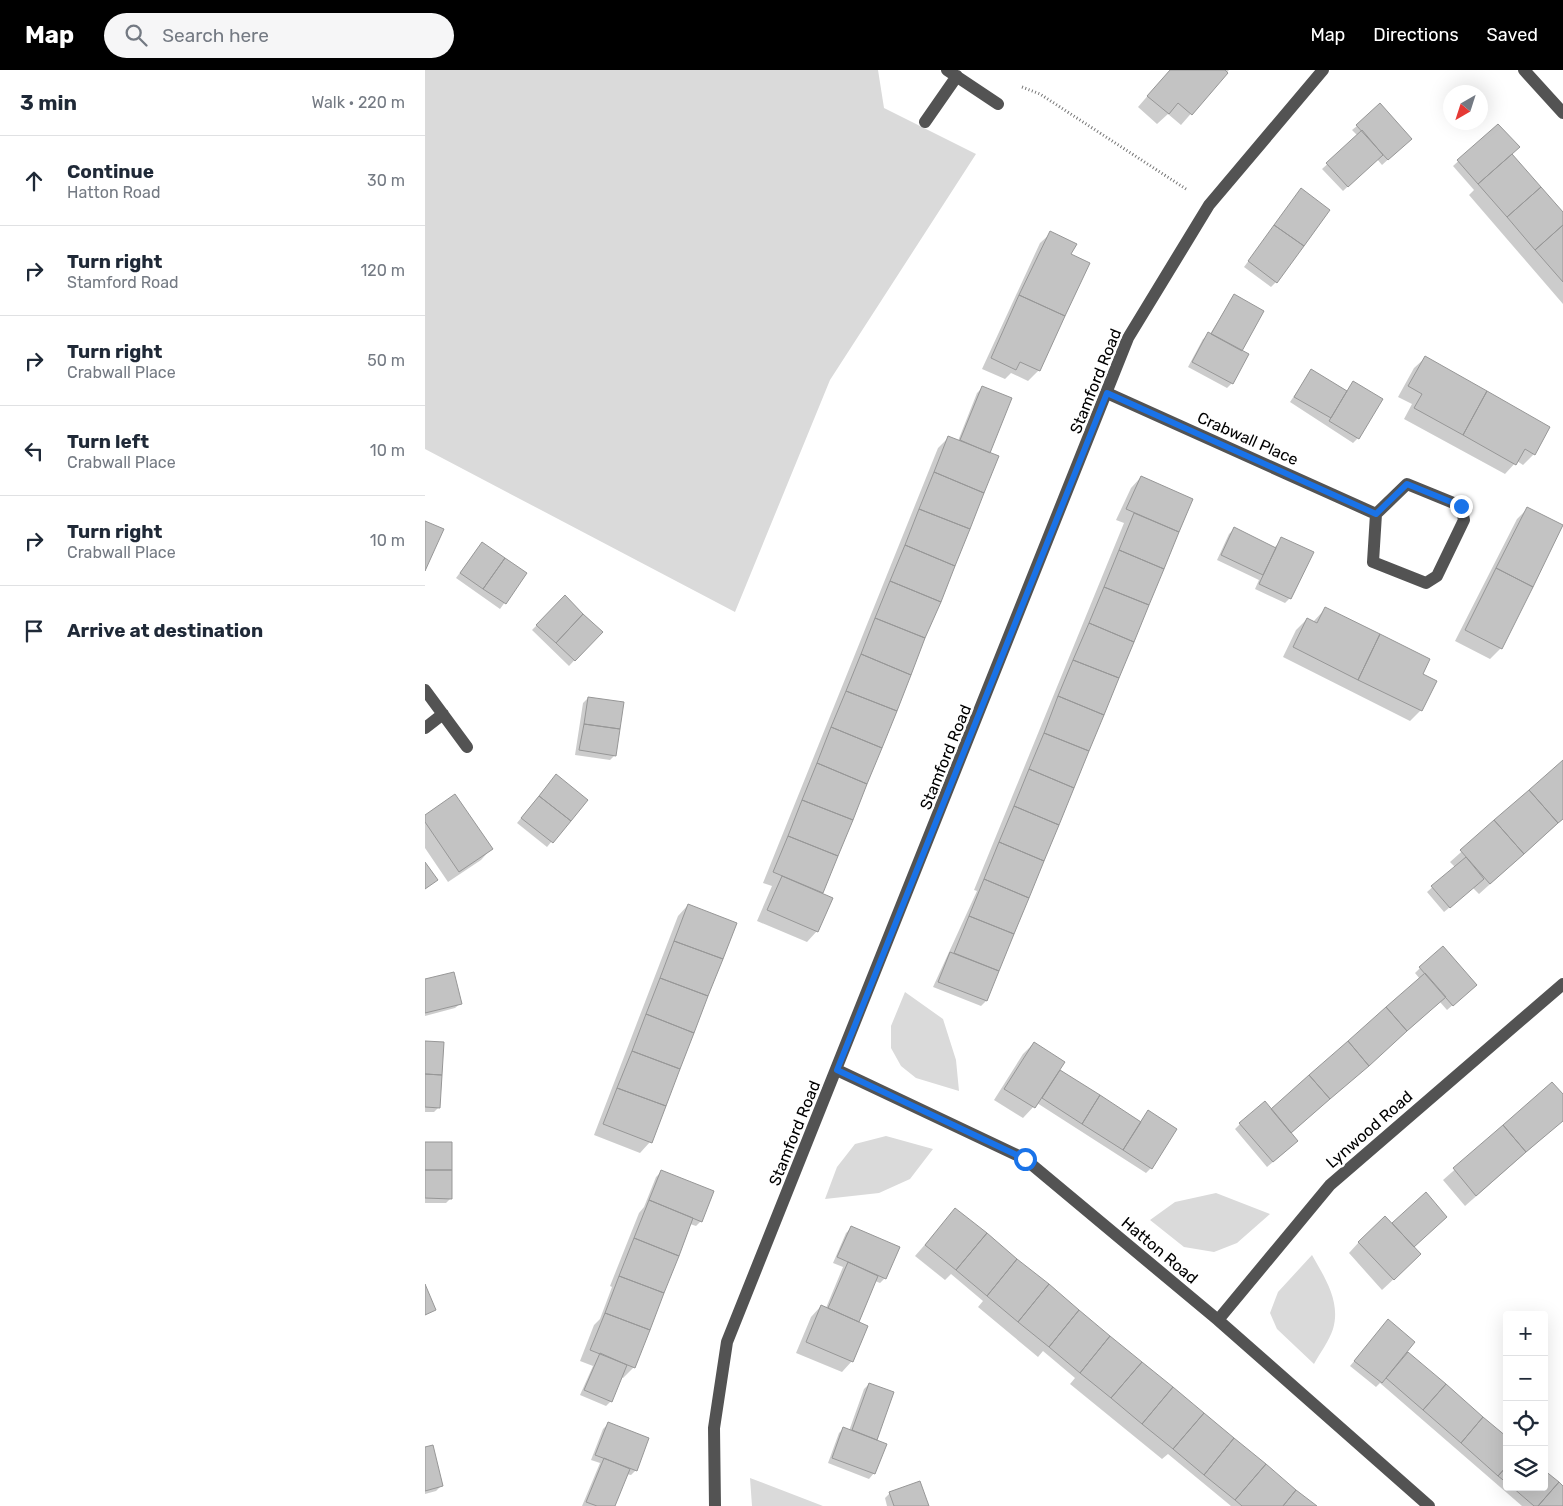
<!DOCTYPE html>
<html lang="en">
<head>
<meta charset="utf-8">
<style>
	body { margin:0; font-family:Rubik,sans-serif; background:#f6f6f7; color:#1f2937 }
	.controls { position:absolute; right:15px; bottom:15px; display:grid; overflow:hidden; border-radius:5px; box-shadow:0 5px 20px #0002 }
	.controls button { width:45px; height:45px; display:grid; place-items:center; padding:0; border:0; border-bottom:1px solid #e0e1e3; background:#fff; color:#1f2937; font:25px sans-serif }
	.compass { position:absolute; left:1018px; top:15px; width:45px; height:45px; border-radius:50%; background:#fff; box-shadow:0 5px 20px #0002; rotate:219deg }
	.stop { position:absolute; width:15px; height:15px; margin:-11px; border:4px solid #1a73e8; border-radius:50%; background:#fff }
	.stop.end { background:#1a73e8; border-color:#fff; box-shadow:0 1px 5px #0008 }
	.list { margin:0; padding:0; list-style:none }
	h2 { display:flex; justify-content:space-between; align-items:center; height:65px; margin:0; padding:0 20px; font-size:21px }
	h2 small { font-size:16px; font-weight:400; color:#747a83 }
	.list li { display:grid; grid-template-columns:32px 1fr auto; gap:15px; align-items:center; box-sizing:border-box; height:90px; padding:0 20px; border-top:1px solid #e0e1e3 }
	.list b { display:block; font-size:19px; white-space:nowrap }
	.list p { margin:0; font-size:16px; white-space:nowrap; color:#747a83 }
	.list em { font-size:16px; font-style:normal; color:#747a83 }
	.icon { flex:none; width:28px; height:28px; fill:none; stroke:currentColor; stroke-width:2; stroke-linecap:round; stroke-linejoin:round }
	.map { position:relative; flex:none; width:1138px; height:1436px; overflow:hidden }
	header { display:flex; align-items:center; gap:30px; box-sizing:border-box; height:70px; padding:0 25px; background:#000; color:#fff }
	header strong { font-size:24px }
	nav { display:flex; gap:28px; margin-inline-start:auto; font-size:18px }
	.search { width:350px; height:45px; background:#f6f6f7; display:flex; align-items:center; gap:12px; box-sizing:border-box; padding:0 18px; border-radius:28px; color:#747a83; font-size:19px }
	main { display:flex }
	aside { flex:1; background:#fff }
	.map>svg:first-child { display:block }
	.green { fill:#dadada }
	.shadow { fill:#0003 }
	.building { fill:#c3c3c3; stroke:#979797 }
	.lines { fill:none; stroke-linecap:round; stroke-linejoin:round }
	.path { stroke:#757575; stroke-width:3; stroke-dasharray:1 2.5; stroke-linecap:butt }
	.minor { stroke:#535353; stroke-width:12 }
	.route { stroke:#1a73e8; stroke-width:6 }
	.labels { text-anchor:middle; stroke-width:5; stroke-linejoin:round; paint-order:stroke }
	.street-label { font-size:16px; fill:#000; stroke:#fff }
</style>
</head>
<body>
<header>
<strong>Map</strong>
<div class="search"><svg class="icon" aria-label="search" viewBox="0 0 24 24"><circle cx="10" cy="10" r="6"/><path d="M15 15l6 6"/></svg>Search here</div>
<nav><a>Map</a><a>Directions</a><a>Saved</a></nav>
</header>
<main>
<aside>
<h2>3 min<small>Walk · 220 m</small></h2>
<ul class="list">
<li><svg class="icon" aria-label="ahead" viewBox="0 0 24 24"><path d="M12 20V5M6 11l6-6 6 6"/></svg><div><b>Continue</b><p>Hatton Road</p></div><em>30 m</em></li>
<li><svg class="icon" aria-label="right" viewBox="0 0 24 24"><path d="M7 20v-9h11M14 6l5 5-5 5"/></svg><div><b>Turn right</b><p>Stamford Road</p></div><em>120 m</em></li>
<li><svg class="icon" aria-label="right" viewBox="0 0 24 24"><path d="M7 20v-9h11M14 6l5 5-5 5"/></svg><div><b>Turn right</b><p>Crabwall Place</p></div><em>50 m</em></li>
<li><svg class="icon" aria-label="left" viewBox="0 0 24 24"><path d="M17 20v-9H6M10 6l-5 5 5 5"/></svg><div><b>Turn left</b><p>Crabwall Place</p></div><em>10 m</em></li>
<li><svg class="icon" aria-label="right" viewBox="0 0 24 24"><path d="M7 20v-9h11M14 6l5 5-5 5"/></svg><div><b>Turn right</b><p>Crabwall Place</p></div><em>10 m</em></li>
<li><svg class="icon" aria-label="arrive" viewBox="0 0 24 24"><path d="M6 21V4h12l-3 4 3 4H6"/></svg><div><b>Arrive at destination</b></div></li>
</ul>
</aside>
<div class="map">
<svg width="1138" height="1436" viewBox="0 0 1138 1436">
	<rect width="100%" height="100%" fill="#fff"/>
	<path class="green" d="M 0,0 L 453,0 L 459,38 L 551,84 L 405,310 L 310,542 L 0,379 Z
		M 480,922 L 518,949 L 531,990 L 534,1021 L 491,1008 L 476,996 L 466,978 L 466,956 Z
		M 461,1066 L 508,1079 L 485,1109 L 454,1123 L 400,1129 L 412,1097 L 430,1074 Z
		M 791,1123 L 845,1144 L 812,1173 L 789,1182 L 759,1177 L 725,1150 L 750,1132 Z
		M 887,1185 C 900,1208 916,1232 908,1259 C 904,1271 895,1283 889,1294 L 852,1259 L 845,1243 L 853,1222 Z
		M 325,1408 L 398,1436 L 327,1436 Z"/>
	<path class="shadow" d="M 745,0 L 804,0 L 756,55 L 743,44 L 732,54 L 713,37 Z
		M 1073,55 L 1086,84 L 1138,144 L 1138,234 L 1044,125 L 1049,120 L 1028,96 Z
		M 932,56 L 980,74 L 957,95 L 952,89 L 918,121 L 897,99 L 933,66 L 927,60 Z
		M 876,120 L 851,212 L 846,217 L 819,197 Z
		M 626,163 L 645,185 L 614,300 L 603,311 L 586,303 L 580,309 L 557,299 L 615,173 Z
		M 809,225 L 815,281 L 807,313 L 802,318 L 763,297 L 778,269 L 785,264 Z
		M 1000,288 L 1109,384 L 1098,395 L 1092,391 L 1080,404 L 979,349 L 987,334 L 973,327 L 989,298 Z
		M 886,301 L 921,322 L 928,313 L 933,368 L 928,373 L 865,332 Z
		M 557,318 L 564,384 L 572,387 L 397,824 L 392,861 L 382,872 L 332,851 L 347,816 L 338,813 L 513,378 L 524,367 L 533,371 L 552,323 Z
		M 716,407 L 767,429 L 561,931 L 556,936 L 508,917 L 552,821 L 549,820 L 699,453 L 691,450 L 706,418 Z
		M 1103,438 L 1137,456 L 1076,578 L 1065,589 L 1030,571 L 1092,449 Z
		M 809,459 L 849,478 L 857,469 L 865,528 L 860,533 L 830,519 L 834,510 L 792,490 L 804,464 Z
		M 57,473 L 101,503 L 75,539 L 31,508 Z
		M 140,527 L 176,562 L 144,596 L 107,560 Z
		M 900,539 L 996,640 L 985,651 L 858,587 L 871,560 L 882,549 L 888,552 Z
		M 163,628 L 190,685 L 185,690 L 150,685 L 158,633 Z
		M 1138,691 L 1138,749 L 1054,824 L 1048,818 L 1019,842 L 1002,822 L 1030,797 L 1025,792 Z
		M 126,711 L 161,730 L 122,777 L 92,753 Z
		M 0,747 L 66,779 L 56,790 L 23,812 L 0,778 Z
		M 263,835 L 225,1072 L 215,1083 L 169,1065 L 253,846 Z
		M 995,898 L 1045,920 L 1022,940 L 1015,932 L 865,1064 L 867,1076 L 842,1097 L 810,1059 L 815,1054 L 846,1041 L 995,909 L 990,903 Z
		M 0,911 L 36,933 L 30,938 L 0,946 Z
		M 0,972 L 14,1037 L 9,1042 L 0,1042 Z
		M 609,973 L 631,1006 L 635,1001 L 715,1052 L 723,1042 L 726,1098 L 721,1103 L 612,1033 L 598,1048 L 569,1030 L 598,984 Z
		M 1127,1014 L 1138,1026 L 1138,1050 L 1040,1136 L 1018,1110 Z
		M 0,1073 L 26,1128 L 21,1133 L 0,1133 Z
		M 236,1102 L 276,1151 L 271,1156 L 265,1154 L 209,1297 L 198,1308 L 196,1307 L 186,1331 L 181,1336 L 155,1325 L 168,1296 L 155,1291 L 169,1255 L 175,1249 L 187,1217 L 185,1216 L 214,1143 L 219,1137 L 231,1107 Z
		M 1001,1124 L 984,1195 L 957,1220 L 924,1183 L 934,1172 L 967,1155 Z
		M 530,1140 L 890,1436 L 806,1436 L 743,1384 L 737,1389 L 645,1314 L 650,1308 L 618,1281 L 613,1287 L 553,1237 L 558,1231 L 526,1204 L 520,1210 L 490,1186 Z
		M 426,1158 L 460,1208 L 455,1213 L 450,1211 L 432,1252 L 427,1291 L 417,1302 L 371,1283 L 386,1247 L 396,1236 L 401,1238 L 418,1197 L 408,1193 L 421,1163 Z
		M 959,1256 L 981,1282 L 1082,1369 L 1082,1417 L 1119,1417 L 1119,1402 L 1138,1418 L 1138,1436 L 1097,1436 L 955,1313 L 951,1317 L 925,1296 Z
		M 444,1314 L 467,1322 L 450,1371 L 449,1403 L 444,1409 L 403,1393 L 414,1363 L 419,1358 L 424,1361 L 439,1319 Z
		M 183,1354 L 211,1400 L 206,1405 L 201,1404 L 189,1436 L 157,1436 L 175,1393 L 166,1390 L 178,1359 Z
		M 0,1378 L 16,1416 L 11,1421 L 0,1424 Z
		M 465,1423 L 503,1436 L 462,1436 L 460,1428 Z"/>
	<path class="building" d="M 745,0 L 800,0 L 803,3 L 767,45 L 753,33 L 744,44 L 722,26 Z
		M 955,33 L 987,69 L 963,90 L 931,55 Z
		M 1073,54 L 1095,77 L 1053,114 L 1032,90 Z
		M 937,60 L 958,85 L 923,117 L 901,93 Z
		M 1087,84 L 1116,117 L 1082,147 L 1053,114 Z
		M 1116,117 L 1138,142 L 1138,155 L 1110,180 L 1082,147 Z
		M 876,118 L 905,140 L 879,176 L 849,155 Z
		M 849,155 L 879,176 L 852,213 L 823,191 Z
		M 1138,155 L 1138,212 L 1110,180 Z
		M 625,161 L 652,174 L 646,184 L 665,193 L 640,246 L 594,225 Z
		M 809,224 L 839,241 L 817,281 L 786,264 Z
		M 594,225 L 640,246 L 615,301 L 595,292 L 591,300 L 566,288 Z
		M 783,262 L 824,284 L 808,314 L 767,292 Z
		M 1000,286 L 1062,321 L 1038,365 L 989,338 L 997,324 L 983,316 Z
		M 886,299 L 922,321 L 906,348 L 869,327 Z
		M 928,311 L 958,329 L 934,369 L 904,351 Z
		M 557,316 L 587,328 L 565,383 L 535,370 Z
		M 1062,321 L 1125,357 L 1110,385 L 1100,379 L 1091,395 L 1038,365 Z
		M 523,366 L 574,386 L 559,423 L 509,402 Z
		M 509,402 L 559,423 L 545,459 L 494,439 Z
		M 716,406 L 768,429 L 754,462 L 701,439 Z
		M 1102,437 L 1138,455 L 1108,517 L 1071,498 Z
		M 494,439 L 545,459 L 530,496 L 480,475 Z
		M 709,443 L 754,462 L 739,499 L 694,480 Z
		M 0,451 L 19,459 L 0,501 Z
		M 809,457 L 851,478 L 838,505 L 796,485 Z
		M 856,467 L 889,482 L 866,529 L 834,514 Z
		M 57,472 L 80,488 L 58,519 L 35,503 Z
		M 480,475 L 530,496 L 516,532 L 465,511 Z
		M 694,480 L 739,499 L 724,535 L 679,517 Z
		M 80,488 L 102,503 L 81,534 L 58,519 Z
		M 1071,498 L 1108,517 L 1077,579 L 1040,560 Z
		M 465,511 L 516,532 L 500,568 L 450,548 Z
		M 679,517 L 724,535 L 709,572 L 664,553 Z
		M 140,525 L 158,544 L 131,573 L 111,555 Z
		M 900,537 L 955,564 L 933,610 L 868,577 L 882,548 L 892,553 Z
		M 158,544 L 178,562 L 150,591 L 131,573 Z
		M 450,548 L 500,568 L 486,605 L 436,584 Z
		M 664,553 L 709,572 L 694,608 L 648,590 Z
		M 955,564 L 1005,589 L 998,604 L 1012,611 L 997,641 L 933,610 Z
		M 436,584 L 486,605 L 472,641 L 421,621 Z
		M 648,590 L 694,608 L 679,645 L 633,626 Z
		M 421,621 L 472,641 L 457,678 L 406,657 Z
		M 633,626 L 679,645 L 664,681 L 619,663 Z
		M 163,627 L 199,632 L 195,659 L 159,654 Z
		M 159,654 L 195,659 L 191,686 L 154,680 Z
		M 406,657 L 457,678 L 442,714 L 392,693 Z
		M 619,663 L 664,681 L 649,718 L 604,699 Z
		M 1138,690 L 1138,749 L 1133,753 L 1104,720 Z
		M 392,693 L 442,714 L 428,750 L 377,730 Z
		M 604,699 L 649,718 L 634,755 L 589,736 Z
		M 131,704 L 163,730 L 146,751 L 114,726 Z
		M 1104,720 L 1133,753 L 1099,784 L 1069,750 Z
		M 30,724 L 68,779 L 34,802 L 0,752 L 0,745 Z
		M 114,726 L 146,751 L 128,773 L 96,748 Z
		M 377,730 L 428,750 L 413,786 L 363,766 Z
		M 589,736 L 634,755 L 619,791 L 574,772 Z
		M 1069,750 L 1099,784 L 1065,814 L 1035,780 Z
		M 363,766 L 413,786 L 398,823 L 348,802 Z
		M 574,772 L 619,791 L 604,828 L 559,809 Z
		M 1041,787 L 1059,809 L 1025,838 L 1006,816 Z
		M 0,792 L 13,810 L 0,819 Z
		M 357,806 L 408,828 L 393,862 L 342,840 Z
		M 559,809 L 604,828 L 589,864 L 544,846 Z
		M 263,834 L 312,853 L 298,889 L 249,871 Z
		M 544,846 L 589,864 L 574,901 L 529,883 Z
		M 249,871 L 298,889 L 283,926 L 235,908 Z
		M 1018,876 L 1052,915 L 1028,936 L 994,897 Z
		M 525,882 L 574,901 L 562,931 L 513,912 Z
		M 29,902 L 37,934 L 0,943 L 0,909 Z
		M 1000,903 L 1021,927 L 982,961 L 961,937 Z
		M 235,908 L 283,926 L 269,963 L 221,944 Z
		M 961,937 L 982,961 L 944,996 L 923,971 Z
		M 221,944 L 269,963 L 255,999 L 207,981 Z
		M 0,971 L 19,972 L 17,1005 L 0,1004 Z
		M 923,971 L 944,996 L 905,1029 L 884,1005 Z
		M 609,972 L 640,992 L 610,1038 L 579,1019 Z
		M 207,981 L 255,999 L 241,1036 L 192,1018 Z
		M 635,1000 L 675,1025 L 657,1054 L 617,1028 Z
		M 0,1004 L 17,1005 L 15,1038 L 0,1037 Z
		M 884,1005 L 905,1029 L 866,1063 L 846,1039 Z
		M 1127,1012 L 1138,1024 L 1138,1051 L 1101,1082 L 1078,1055 Z
		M 192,1018 L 241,1036 L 227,1073 L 178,1054 Z
		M 675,1025 L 716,1052 L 698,1080 L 657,1054 Z
		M 840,1031 L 873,1071 L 848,1092 L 814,1053 Z
		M 723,1040 L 752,1059 L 727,1099 L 698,1080 Z
		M 1078,1055 L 1101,1082 L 1051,1126 L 1028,1098 Z
		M 0,1072 L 27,1072 L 27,1100 L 0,1100 Z
		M 0,1100 L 27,1100 L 27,1129 L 0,1128 Z
		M 236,1100 L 289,1121 L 277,1152 L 224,1130 Z
		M 1001,1122 L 1022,1147 L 989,1177 L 967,1153 Z
		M 224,1130 L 268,1148 L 254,1186 L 209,1168 Z
		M 530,1138 L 562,1163 L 531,1200 L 500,1175 Z
		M 960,1146 L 996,1184 L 969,1210 L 933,1172 Z
		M 426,1156 L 475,1177 L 461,1209 L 412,1187 Z
		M 562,1163 L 592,1189 L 562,1226 L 531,1200 Z
		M 209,1168 L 254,1186 L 239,1223 L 194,1206 Z
		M 592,1189 L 624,1214 L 593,1252 L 562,1226 Z
		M 423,1192 L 453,1206 L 434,1252 L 403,1238 Z
		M 194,1206 L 239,1223 L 225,1260 L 180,1243 Z
		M 0,1214 L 11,1240 L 0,1245 Z
		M 624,1214 L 654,1240 L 624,1277 L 593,1252 Z
		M 396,1235 L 443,1256 L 428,1292 L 381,1272 Z
		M 654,1240 L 685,1266 L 655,1303 L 624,1277 Z
		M 180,1243 L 225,1260 L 210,1298 L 165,1280 Z
		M 963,1249 L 990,1272 L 957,1313 L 929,1291 Z
		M 685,1266 L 717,1292 L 686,1328 L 655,1303 Z
		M 983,1282 L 1021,1314 L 998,1340 L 961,1308 Z
		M 175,1283 L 202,1295 L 187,1332 L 159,1320 Z
		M 717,1292 L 748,1317 L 717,1354 L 686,1328 Z
		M 444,1313 L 469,1322 L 452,1370 L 427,1360 Z
		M 1021,1314 L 1058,1347 L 1036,1373 L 998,1340 Z
		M 748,1317 L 779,1343 L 748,1379 L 717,1354 Z
		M 779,1343 L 809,1368 L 779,1405 L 748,1379 Z
		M 1058,1347 L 1082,1367 L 1082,1396 L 1073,1406 L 1036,1373 Z
		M 183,1352 L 224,1368 L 212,1401 L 170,1385 Z
		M 418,1357 L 462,1374 L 450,1404 L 407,1388 Z
		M 809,1368 L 841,1394 L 810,1430 L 779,1405 Z
		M 8,1375 L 18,1416 L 0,1421 L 0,1377 Z
		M 179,1388 L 205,1399 L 190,1436 L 172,1436 L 161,1432 Z
		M 841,1394 L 871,1420 L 858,1436 L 817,1436 L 810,1430 Z
		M 1082,1396 L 1082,1413 L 1073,1406 Z
		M 1119,1400 L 1134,1412 L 1113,1436 L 1109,1436 L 1087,1417 L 1119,1417 Z
		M 495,1411 L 504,1436 L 469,1436 L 464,1422 Z
		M 1134,1412 L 1138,1416 L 1138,1436 L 1113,1436 Z
		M 871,1420 L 892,1436 L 858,1436 Z"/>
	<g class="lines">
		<path class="path" d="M 597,17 L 615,24 L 761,119"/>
		<path class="minor" d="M 522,0 L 573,34
			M 1099,0 L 1138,43
			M 500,52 L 532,6
			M 682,323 L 951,444 L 982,414 L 1036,436 L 1039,450 L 1012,506 L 1001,513 L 948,492 L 951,444
			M 0,620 L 42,677
			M 0,658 L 18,644
			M 412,1000 L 600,1089 L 793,1250 L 1004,1436
			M 793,1250 L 905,1115 L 1138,914
			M 290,1436 L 289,1358 L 302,1272 L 703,268 L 784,135 L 898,0"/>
	</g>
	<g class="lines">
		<path class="route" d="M 600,1089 L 412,1000 L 682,323 L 951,444 L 982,414 L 1036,436"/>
	</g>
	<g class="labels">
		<g class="street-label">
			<text transform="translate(670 311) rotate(-68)" y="6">Stamford Road</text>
			<text transform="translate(823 368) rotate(24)" y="6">Crabwall Place</text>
			<text transform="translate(520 687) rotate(-68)" y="6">Stamford Road</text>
			<text transform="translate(944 1059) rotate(-41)" y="6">Lynwood Road</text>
			<text transform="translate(369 1063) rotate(-68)" y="6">Stamford Road</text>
			<text transform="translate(735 1180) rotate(40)" y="6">Hatton Road</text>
		</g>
	</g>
</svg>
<div class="controls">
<button>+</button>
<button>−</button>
<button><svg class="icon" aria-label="locate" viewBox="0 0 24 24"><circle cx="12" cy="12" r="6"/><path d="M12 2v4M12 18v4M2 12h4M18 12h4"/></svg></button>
<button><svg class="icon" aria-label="layers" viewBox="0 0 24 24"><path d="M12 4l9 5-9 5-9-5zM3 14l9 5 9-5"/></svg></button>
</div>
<svg class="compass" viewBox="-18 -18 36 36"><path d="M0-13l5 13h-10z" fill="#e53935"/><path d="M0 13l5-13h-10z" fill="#747a83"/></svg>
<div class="stop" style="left:600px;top:1089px"></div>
<div class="stop end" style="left:1036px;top:436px"></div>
</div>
</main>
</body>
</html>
